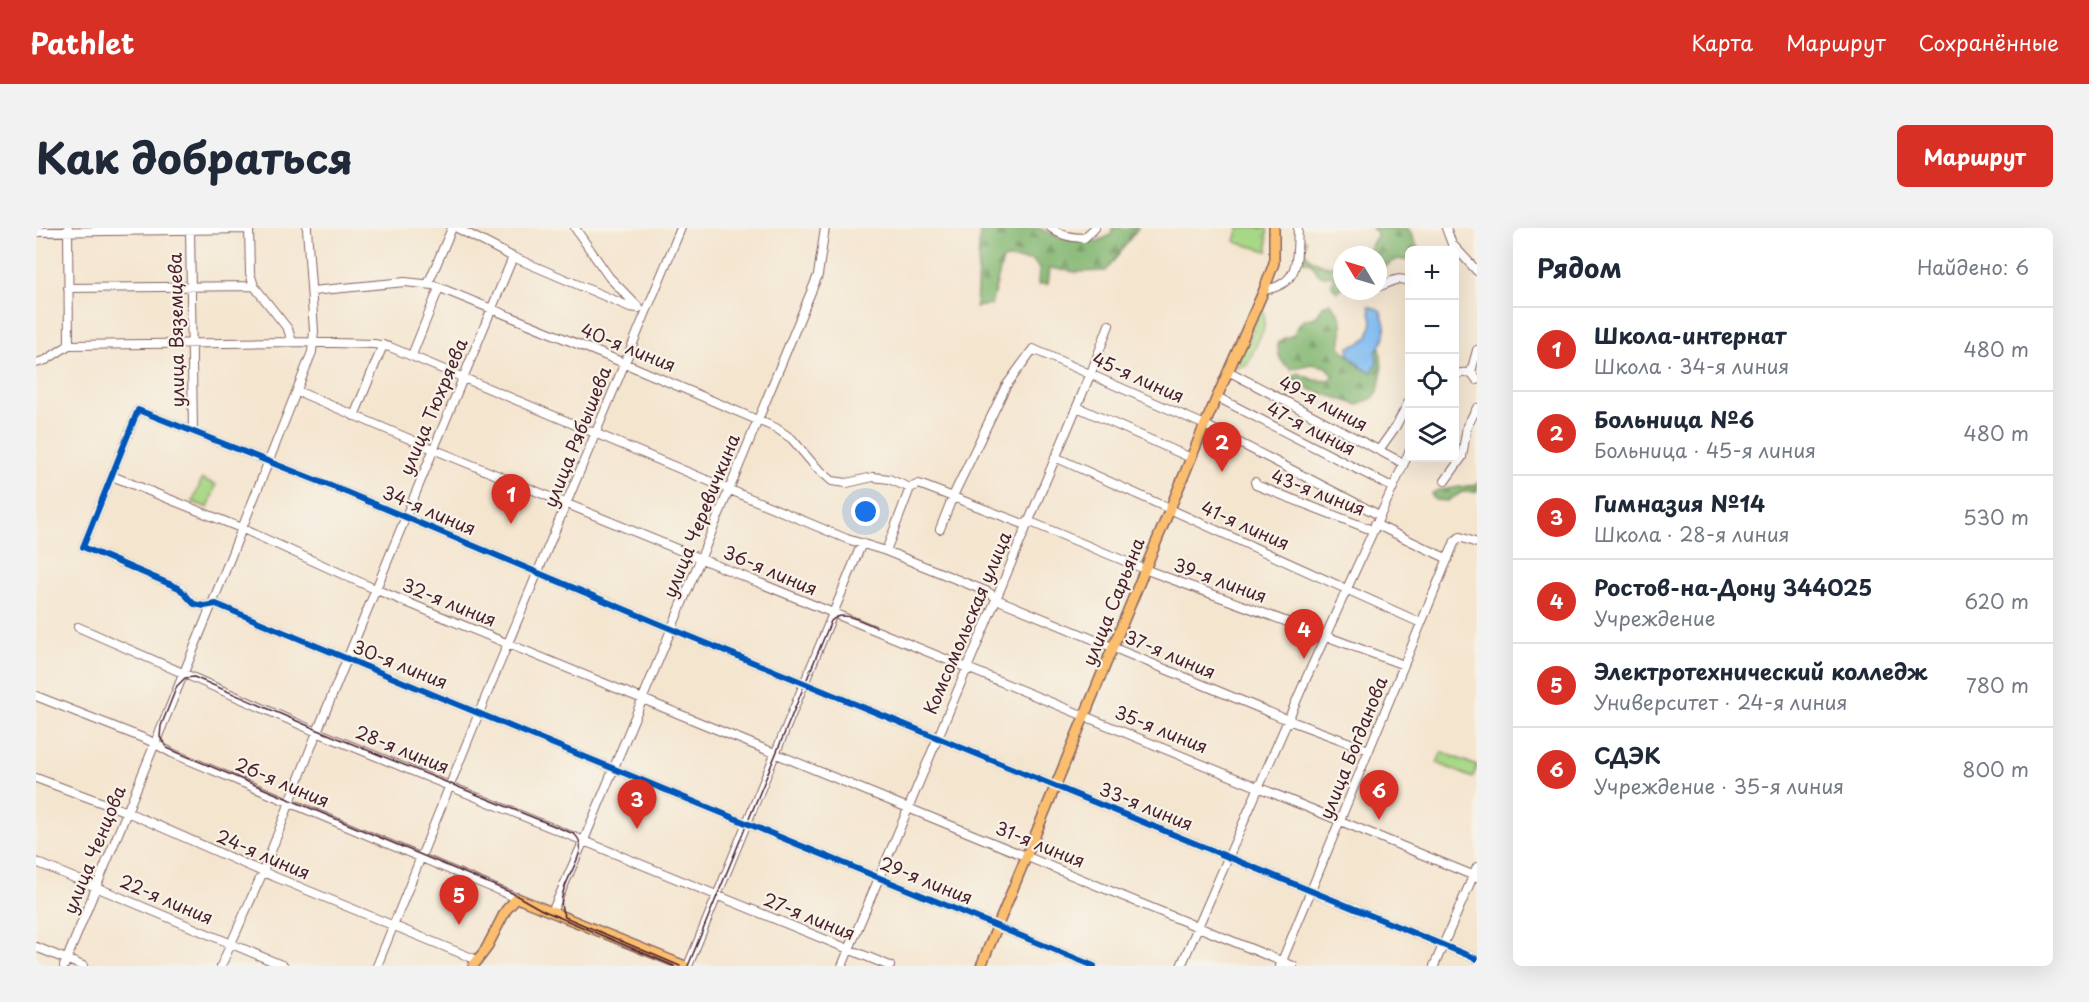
<!DOCTYPE html>
<html lang="ru">
<head>
<meta charset="utf-8">
<style>
	body { margin:0; font-family:"Playpen Sans",sans-serif; background:#f2f2f3; color:#1f2937 }
	.controls { position:absolute; right:18px; top:18px; display:grid; overflow:hidden; border-radius:9px; box-shadow:0 6px 24px #0002 }
	.controls button { width:54px; height:54px; display:grid; place-items:center; padding:0; border:0; border-bottom:2px solid #e0e1e3; background:#fff; color:#1f2937; font:30px sans-serif }
	.compass { position:absolute; left:1297px; top:18px; width:54px; height:54px; border-radius:50%; background:#fff; box-shadow:0 6px 24px #0002; rotate:308deg }
	.you { position:absolute; left:830px; top:284px; width:21px; height:21px; margin:-15px; border:4px solid #fff; border-radius:50%; background:#1a73e8; box-shadow:0 0 0 9px #1a73e833 }
	.badge { display:grid; place-items:center; width:39px; height:39px; border-radius:50%; background:#d93025; color:#fff; font-size:20px; font-weight:700 }
	.pin { position:absolute; translate:-50% -50px; filter:drop-shadow(0 2px 3px #0008) }
	.pin::after { content:''; position:absolute; top:32px; width:21px; height:18px; background:inherit; clip-path:polygon(0 0,100% 0,50% 100%) }
	.list { margin:0; padding:0; list-style:none }
	h2 { display:flex; justify-content:space-between; align-items:center; height:78px; margin:0; padding:0 24px; font-size:26px }
	h2 small { font-size:20px; font-weight:400; color:#747a83 }
	.list li { display:grid; grid-template-columns:39px 1fr auto; gap:18px; align-items:center; box-sizing:border-box; height:84px; padding:0 24px; border-top:2px solid #e0e1e3 }
	.list b { display:block; font-size:22px; white-space:nowrap }
	.list p { margin:0; font-size:20px; white-space:nowrap; color:#747a83 }
	.list em { font-size:20px; font-style:normal; color:#747a83 }
	.icon { flex:none; width:33px; height:33px; fill:none; stroke:currentColor; stroke-width:2; stroke-linecap:round; stroke-linejoin:round }
	.map { position:relative; flex:none; width:1441px; height:738px; overflow:hidden; border-radius:9px }
	header { display:flex; align-items:center; gap:36px; box-sizing:border-box; height:84px; padding:0 30px; background:#d93025; color:#fff }
	header strong { font-size:28px }
	nav { display:flex; gap:33px; margin-inline-start:auto; font-size:21px }
	.intro { display:flex; align-items:center; justify-content:space-between; box-sizing:border-box; height:144px; padding:0 36px }
	h1 { margin:0; font-size:42px }
	.button { padding:15px 27px; border-radius:9px; background:#d93025; color:#fff; font-size:21px; font-weight:700 }
	main { display:flex; gap:36px; padding:0 36px }
	aside { flex:1; background:#fff; border-radius:9px; box-shadow:0 6px 24px #0002 }
	.map>svg:first-child { display:block }
	.grass { fill:url(#grass-tufts); stroke:#787c58; stroke-width:1.5 }
	.forest { fill:url(#forest-firs); stroke:#686c4f; stroke-width:1.5 }
	.garden { fill:#a7d886; stroke:#787c58; stroke-width:1.5 }
	.water { fill:#7ebbf1; stroke:#646d8e; stroke-width:1.5 }
	.lines { fill:none; stroke-linecap:round; stroke-linejoin:round }
	.minor-casing { stroke:#866464; stroke-width:10 }
	.major-casing { stroke:#866464; stroke-width:12 }
	.minor { stroke:#fff; stroke-width:8 }
	.major { stroke:#fbbe6e; stroke-width:9 }
	.tram { stroke:#4a1f2b; stroke-width:1.5 }
	.cycleway-casing { stroke:#f7f3e8; stroke-width:10 }
	.cycleway { stroke:#0057b8; stroke-width:6 }
	.labels { text-anchor:middle; stroke-width:4.5; stroke-linejoin:round; paint-order:stroke }
	.street-label { font-size:18px; fill:#4a1f2b; stroke:#f7f3e8 }
</style>
</head>
<body>
<header>
<strong>Pathlet</strong>
<nav><a>Карта</a><a>Маршрут</a><a>Сохранённые</a></nav>
</header>
<div class="intro"><h1>Как добраться</h1><a class="button">Маршрут</a></div>
<main>
<div class="map">
<svg width="1441" height="738" viewBox="0 0 1441 738">
	<defs>
		<pattern id="grass-tufts" width="24" height="20" patternUnits="userSpaceOnUse" patternTransform="scale(1.5)"><rect width="24" height="20" fill="#a7d886"/><path d="M3 7l-1-3M5 7V3M7 7l1-3M15 17l-1-3M17 17v-4M19 17l1-3" fill="none" stroke="#91b974"/></pattern>
		<pattern id="forest-firs" width="22" height="20" patternUnits="userSpaceOnUse" patternTransform="scale(1.5)"><rect width="22" height="20" fill="#85b873"/><path d="M5 1l3.5 6h-7zM16 11l3.5 6h-7z" fill="#6f955f"/></pattern>
	</defs>
	<rect width="100%" height="100%" fill="#f7f3e8"/>
	<filter id="ink" filterUnits="userSpaceOnUse"><feTurbulence type="fractalNoise" baseFrequency=".0167" numOctaves="2"/><feDisplacementMap in="SourceGraphic" scale="12" xChannelSelector="R" yChannelSelector="G"/><feConvolveMatrix kernelMatrix="1 2 1 2 8 2 1 2 1" color-interpolation-filters="sRGB"/></filter>
	<filter id="wash" filterUnits="userSpaceOnUse"><feTurbulence type="fractalNoise" baseFrequency=".008" numOctaves="4" result="noise"/><feDisplacementMap in="SourceGraphic" scale="24" xChannelSelector="R" yChannelSelector="G"/><feGaussianBlur stdDeviation="1.35" result="paint"/><feColorMatrix in="noise" values="0 0 0 0 0 0 0 0 0 0 0 0 0 0 0 0 0 1.4 0 .05"/><feComposite in="paint" operator="in"/></filter>
	<g filter="url(#wash)">
		<rect width="100%" height="100%" fill="#f4e5cf"/>
		<path class="grass" d="M 1203,0 L 1231,0 L 1232,23 L 1202,15 L 1199,13 Z
			M 1223,82 L 1228,85 L 1228,100 L 1211,137 L 1199,139 L 1207,119 L 1210,119 L 1222,89 L 1220,88 Z"/>
		<path class="forest" d="M 944,0 L 1002,0 L 1026,10 L 1062,13 L 1075,7 L 1076,0 L 1102,0 L 1070,43 L 1039,44 L 1014,40 L 1012,56 L 1002,56 L 1003,41 L 997,32 L 967,31 L 955,77 L 940,79 Z
			M 1336,0 L 1372,0 L 1383,22 L 1374,22 L 1373,33 L 1362,31 L 1342,42 L 1342,27 L 1306,27 L 1306,60 L 1301,64 L 1296,58 L 1297,47 L 1288,48 L 1283,47 L 1275,35 L 1265,32 L 1266,11 L 1270,13 C 1270,16 1268,20 1269,23 C 1272,32 1288,39 1296,38 L 1302,33 L 1304,24 L 1310,21 L 1334,21 L 1341,5 Z
			M 1294,74 C 1310,92 1307,96 1304,119 L 1326,140 L 1341,134 L 1340,123 L 1344,118 L 1346,143 L 1342,164 L 1337,170 L 1322,177 L 1261,157 L 1256,149 L 1262,145 L 1278,152 L 1292,153 L 1298,148 L 1291,139 L 1275,136 L 1255,141 C 1244,134 1242,129 1242,116 L 1246,111 L 1258,107 C 1261,93 1268,91 1280,89 L 1287,78 Z
			M 1441,255 L 1441,264 L 1426,264 L 1411,273 L 1399,272 L 1395,266 L 1402,262 L 1439,257 Z"/>
		<path class="garden" d="M 166,251 L 180,257 L 172,280 L 157,274 Z
			M 1406,524 L 1441,538 L 1437,550 L 1401,535 Z"/>
		<path class="water" d="M 1333,78 L 1344,82 C 1351,99 1353,109 1340,123 L 1341,134 L 1336,144 L 1326,140 L 1313,127 L 1313,119 L 1322,116 L 1332,109 L 1336,94 Z"/>
	</g>
	<g filter="url(#ink)">
		<g class="lines">
			<defs>
				<path id="minor" d="M 32,0 L 33,117
					M 154,0 L 157,203
					M 213,0 L 214,45 L 218,58 L 252,101 L 256,114
					M 421,0 L 477,29 L 594,79 L 602,80
					M 539,0 L 573,49 L 603,80
					M 1015,0 C 1025,8 1035,10 1048,10 L 1059,0
					M 1410,0 L 1416,16 L 1441,43
					M 0,4 L 213,1
					M 392,56 L 416,0
					M 1344,58 C 1356,55 1361,47 1374,54
					M 32,60 L 218,58
					M 1228,62 C 1266,56 1260,29 1262,0
					M 276,63 L 369,54 L 397,57 L 588,135 L 740,200 L 756,211 L 778,237 L 796,253 L 811,255 L 837,249 L 853,251 L 874,260
					M 376,127 L 403,60
					M 0,135 L 10,132 L 33,117 L 256,114 L 338,116 L 354,119 L 811,311 L 850,323 L 952,364 L 965,373 L 1252,492 L 1333,522
					M 1192,143 L 1367,235
					M 1435,144 L 1441,152
					M 1418,146 L 1435,144 L 1441,122
					M 261,163 L 397,221 L 1441,649
					M 1181,169 L 1356,259
					M 1041,179 L 1155,230
					M 318,188 L 347,117
					M 1343,222 L 1360,198 L 1374,171
					M 1019,229 L 1385,395
					M 76,248 L 205,300 L 341,362 L 1257,738
					M 1409,253 L 1426,229 L 1431,198 L 1441,180
					M 1219,254 L 1220,257 L 1336,302
					M 992,293 L 1108,341 L 1368,437
					M 1339,296 L 1412,331
					M 904,301 L 917,268 L 970,158 L 997,121 L 1169,197 L 1343,287
					M 850,323 L 874,260 L 883,256 L 990,297
					M 42,399 L 281,504 L 854,738
					M 0,468 L 112,512 L 136,525 L 481,670
					M 0,550 L 91,584 L 227,644 L 441,732
					M 0,634 L 248,738
					M 516,684 L 548,612 L 782,47 L 789,0
					M 0,719 L 47,738
					M 28,738 L 176,376 L 276,124 L 278,103 L 271,0
					M 185,738 L 227,644 L 281,504 L 477,29
					M 341,738 L 443,485 L 645,0
					M 652,738 L 826,315
					M 806,738 L 1055,145 L 1073,97
					M 1058,738 C 764,619 472,498 180,376 L 168,378 L 158,376 L 143,360 L 47,319 L 102,182 L 305,262 L 626,397 L 1441,731
					M 1145,738 L 1269,453 L 1374,222
					M 1244,738 L 1419,313 L 1424,309 L 1441,315
					M 1398,738 L 1441,639"/>
				<path id="major" d="M 437,738 L 450,721 L 470,682 L 481,670 L 649,738
					M 945,738 L 1167,201 L 1228,62 L 1238,35 L 1238,0"/>
			</defs>
			<use href="#minor" class="minor-casing"/>
			<use href="#major" class="major-casing"/>
			<use href="#minor" class="minor"/>
			<use href="#major" class="major"/>
			<path class="tram" d="M 638,738 L 506,682 L 476,665 L 131,520 L 124,509 L 125,498 L 141,458 L 149,450 L 158,449 L 282,502 L 538,606 C 561,624 512,660 529,689 L 644,738
				M 652,738 L 795,393 C 807,381 826,394 840,399"/>
			<defs>
				<path id="cycleway" d="M 1058,738 C 764,619 472,498 180,376 L 168,378 L 158,376 L 143,360 L 47,319 L 102,182 L 305,262 L 626,397 L 1441,731"/>
			</defs>
			<use href="#cycleway" class="cycleway-casing"/>
			<use href="#cycleway" class="cycleway"/>
		</g>
	</g>
	<g class="labels">
		<g class="street-label">
			<text transform="translate(141 102) rotate(-91)" y="6">улица Вяземцева</text>
			<text transform="translate(592 120) rotate(22)" y="6">40-я линия</text>
			<text transform="translate(1102 150) rotate(24)" y="6">45-я линия</text>
			<text transform="translate(1287 176) rotate(28)" y="6">49-я линия</text>
			<text transform="translate(398 179) rotate(-67)" y="6">улица Тюхряева</text>
			<text transform="translate(1275 201) rotate(27)" y="6">47-я линия</text>
			<text transform="translate(542 209) rotate(-68)" y="6">улица Рябышева</text>
			<text transform="translate(1282 265) rotate(21)" y="6">43-я линия</text>
			<text transform="translate(393 283) rotate(23)" y="6">34-я линия</text>
			<text transform="translate(666 288) rotate(-68)" y="6">улица Черевичкина</text>
			<text transform="translate(1209 298) rotate(24)" y="6">41-я линия</text>
			<text transform="translate(734 343) rotate(23)" y="6">36-я линия</text>
			<text transform="translate(1184 353) rotate(20)" y="6">39-я линия</text>
			<text transform="translate(1078 374) rotate(-68)" y="6">улица Сарьяна</text>
			<text transform="translate(413 375) rotate(22)" y="6">32-я линия</text>
			<text transform="translate(932 395) rotate(-67)" y="6">Комсомольская улица</text>
			<text transform="translate(1134 427) rotate(23)" y="6">37-я линия</text>
			<text transform="translate(364 437) rotate(22)" y="6">30-я линия</text>
			<text transform="translate(1125 502) rotate(22)" y="6">35-я линия</text>
			<text transform="translate(1318 520) rotate(-68)" y="6">улица Богданова</text>
			<text transform="translate(366 522) rotate(22)" y="6">28-я линия</text>
			<text transform="translate(246 555) rotate(23)" y="6">26-я линия</text>
			<text transform="translate(1110 579) rotate(22)" y="6">33-я линия</text>
			<text transform="translate(1004 617) rotate(22)" y="6">31-я линия</text>
			<text transform="translate(59 622) rotate(-68)" y="6">улица Ченцова</text>
			<text transform="translate(227 627) rotate(23)" y="6">24-я линия</text>
			<text transform="translate(890 653) rotate(22)" y="6">29-я линия</text>
			<text transform="translate(130 672) rotate(23)" y="6">22-я линия</text>
			<text transform="translate(773 689) rotate(22)" y="6">27-я линия</text>
		</g>
	</g>
</svg>
<div class="controls">
<button>+</button>
<button>−</button>
<button><svg class="icon" aria-label="locate" viewBox="0 0 24 24"><circle cx="12" cy="12" r="6"/><path d="M12 2v4M12 18v4M2 12h4M18 12h4"/></svg></button>
<button><svg class="icon" aria-label="layers" viewBox="0 0 24 24"><path d="M12 4l9 5-9 5-9-5zM3 14l9 5 9-5"/></svg></button>
</div>
<svg class="compass" viewBox="-18 -18 36 36"><path d="M0-13l5 13h-10z" fill="#e53935"/><path d="M0 13l5-13h-10z" fill="#747a83"/></svg>
<div class="you"></div>
<div class="pin badge" style="left:475px;top:296px">1</div>
<div class="pin badge" style="left:1186px;top:244px">2</div>
<div class="pin badge" style="left:601px;top:601px">3</div>
<div class="pin badge" style="left:1268px;top:431px">4</div>
<div class="pin badge" style="left:423px;top:697px">5</div>
<div class="pin badge" style="left:1343px;top:592px">6</div>
</div>
<aside>
<h2>Рядом<small>Найдено: 6</small></h2>
<ul class="list">
<li><span class="badge">1</span><div><b>Школа-интернат</b><p>Школа · 34-я линия</p></div><em>480 m</em></li>
<li><span class="badge">2</span><div><b>Больница №6</b><p>Больница · 45-я линия</p></div><em>480 m</em></li>
<li><span class="badge">3</span><div><b>Гимназия №14</b><p>Школа · 28-я линия</p></div><em>530 m</em></li>
<li><span class="badge">4</span><div><b>Ростов-на-Дону 344025</b><p>Учреждение</p></div><em>620 m</em></li>
<li><span class="badge">5</span><div><b>Электротехнический колледж</b><p>Университет · 24-я линия</p></div><em>780 m</em></li>
<li><span class="badge">6</span><div><b>СДЭК</b><p>Учреждение · 35-я линия</p></div><em>800 m</em></li>
</ul>
</aside>
</main>
</body>
</html>
